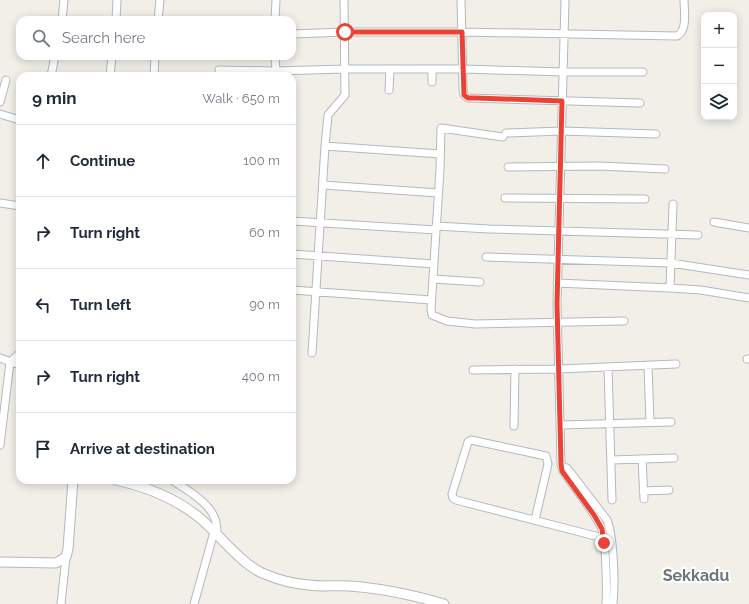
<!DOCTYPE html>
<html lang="en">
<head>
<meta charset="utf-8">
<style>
	body { margin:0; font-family:Raleway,sans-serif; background:#f2f2f3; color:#1f2937 }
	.controls { position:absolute; right:12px; top:12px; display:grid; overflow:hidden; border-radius:8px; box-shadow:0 2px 10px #0003 }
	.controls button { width:36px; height:36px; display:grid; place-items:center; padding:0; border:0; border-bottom:1px solid #e0e1e3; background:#fff; color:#1f2937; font:20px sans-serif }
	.stop { position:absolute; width:12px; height:12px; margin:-9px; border:3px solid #ea4335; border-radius:50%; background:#fff }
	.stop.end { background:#ea4335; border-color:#fff; box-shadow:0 1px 4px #0008 }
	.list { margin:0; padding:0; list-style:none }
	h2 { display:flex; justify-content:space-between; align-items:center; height:52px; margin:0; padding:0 16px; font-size:17px }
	h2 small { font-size:13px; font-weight:400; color:#747a83 }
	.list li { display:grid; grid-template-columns:26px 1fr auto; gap:12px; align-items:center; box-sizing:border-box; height:72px; padding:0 16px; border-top:1px solid #e0e1e3 }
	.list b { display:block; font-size:15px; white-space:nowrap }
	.list em { font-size:13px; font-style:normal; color:#747a83 }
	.icon { flex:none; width:22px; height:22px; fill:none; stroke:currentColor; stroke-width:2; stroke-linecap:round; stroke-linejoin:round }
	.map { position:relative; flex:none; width:749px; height:604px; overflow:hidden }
	.search { position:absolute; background:#fff; box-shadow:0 2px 10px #0003; left:16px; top:16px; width:280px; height:44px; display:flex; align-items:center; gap:10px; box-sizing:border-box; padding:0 14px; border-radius:12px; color:#747a83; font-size:15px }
	.panel { position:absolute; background:#fff; box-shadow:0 2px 10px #0003; left:16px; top:72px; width:280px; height:412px; border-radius:12px }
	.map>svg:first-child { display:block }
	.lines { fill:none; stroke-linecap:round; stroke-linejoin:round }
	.minor-casing { stroke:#b5b8bc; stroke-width:9 }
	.tertiary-casing { stroke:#b5b8bc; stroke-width:11 }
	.minor { stroke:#fff; stroke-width:7 }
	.tertiary { stroke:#fff; stroke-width:9 }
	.route { stroke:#ea4335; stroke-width:5 }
	.labels { text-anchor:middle; stroke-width:4; stroke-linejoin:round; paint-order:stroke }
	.district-label { font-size:16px; font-weight:bold; fill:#70757a; stroke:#fff }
</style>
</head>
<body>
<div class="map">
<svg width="749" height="604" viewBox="0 0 749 604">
	<rect width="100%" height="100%" fill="#f1efe8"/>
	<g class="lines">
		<defs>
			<path id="minor" d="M 461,0 L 463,89 L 464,95 L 468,98 L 640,103
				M 565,0 L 557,304 L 561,464 L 563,471 C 575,489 591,507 601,527 C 606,538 607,590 606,604
				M 62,20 L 64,0
				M 116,20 L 117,0
				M 158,20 L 160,0
				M 275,20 L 276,0
				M 292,34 L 345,32 L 462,32 L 677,36 C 688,30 684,11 684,0
				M 275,56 L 276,71
				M 219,70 L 276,71 L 345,69 L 464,69 L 563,72 L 643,72
				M 51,76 L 55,56
				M 110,76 L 112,56
				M 154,76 L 155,56
				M 432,82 L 432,69
				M 389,90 L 390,69
				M 0,102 L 6,80
				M 0,114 L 20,120
				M 506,133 L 562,131 L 656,134
				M 503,137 L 441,128 L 440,170 L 431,309 L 432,315 L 447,321 L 475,324 L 624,321
				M 325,146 L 440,154
				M 508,167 L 599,166 L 665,169
				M 323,185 L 438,193
				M 505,198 L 645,199
				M 0,203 L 20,206
				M 292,221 L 436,230
				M 714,222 L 749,228
				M 436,226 L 489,229 L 698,235
				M 292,254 L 434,264
				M 486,257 L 671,263 L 749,275
				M 433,279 L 480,282
				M 557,283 L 670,288 L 701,290 L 749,298
				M 670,288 L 673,204
				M 292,290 L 431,300
				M 312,353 L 325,146 L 328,115 L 345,95 L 344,0
				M 0,358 L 20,365
				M 747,359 L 749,359
				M 648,365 L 650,422
				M 608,367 L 612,500
				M 473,370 L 559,369 L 676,364
				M 560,425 L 671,422
				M 514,426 L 515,369
				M 0,445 L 10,362 L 20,353
				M 642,459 L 644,499
				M 611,460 L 674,458
				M 562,467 L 567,468 L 607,520 C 614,538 615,584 613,604
				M 172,480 C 187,490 213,504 216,523 C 217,527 217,531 217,536
				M 643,491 L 669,490
				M 535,520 L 548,464 L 546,456 L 471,440 L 468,442 L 452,494 L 453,498 L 456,500 L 603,538
				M 61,604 L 66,557
				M 194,604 L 214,532"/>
			<path id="tertiary" d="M 116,480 C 148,487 176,498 201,519 C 218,534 242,564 262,573 C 276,579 294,584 309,585 C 322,587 335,585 349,586 C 381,588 413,595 444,604
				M 0,562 L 56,563 L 66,557 L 68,549 L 73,480"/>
		</defs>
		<use href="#minor" class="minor-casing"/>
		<use href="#tertiary" class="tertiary-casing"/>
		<use href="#minor" class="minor"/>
		<use href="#tertiary" class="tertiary"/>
	</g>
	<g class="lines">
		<path class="route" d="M 345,32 L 462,32 L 464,95 L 468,98 L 476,98 L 562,101 L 557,304 L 561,464 L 562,471 L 594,515 L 602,529 L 604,543"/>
	</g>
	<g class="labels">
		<g class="district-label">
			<text x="696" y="581">Sekkadu</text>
		</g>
	</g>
</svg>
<div class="controls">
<button>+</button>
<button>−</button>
<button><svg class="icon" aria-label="layers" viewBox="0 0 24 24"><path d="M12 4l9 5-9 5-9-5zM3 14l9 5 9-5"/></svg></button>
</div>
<div class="stop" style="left:345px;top:32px"></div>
<div class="stop end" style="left:604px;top:543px"></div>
<div class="search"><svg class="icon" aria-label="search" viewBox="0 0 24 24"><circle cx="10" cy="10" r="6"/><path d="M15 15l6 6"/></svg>Search here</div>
<section class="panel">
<h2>9 min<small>Walk · 650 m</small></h2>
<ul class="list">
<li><svg class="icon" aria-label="ahead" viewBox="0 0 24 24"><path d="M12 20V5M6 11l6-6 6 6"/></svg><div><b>Continue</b></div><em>100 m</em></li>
<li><svg class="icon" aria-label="right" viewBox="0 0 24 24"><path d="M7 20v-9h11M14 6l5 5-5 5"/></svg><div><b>Turn right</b></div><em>60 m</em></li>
<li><svg class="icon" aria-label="left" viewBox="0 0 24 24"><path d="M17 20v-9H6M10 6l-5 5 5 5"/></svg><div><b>Turn left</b></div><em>90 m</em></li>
<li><svg class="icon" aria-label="right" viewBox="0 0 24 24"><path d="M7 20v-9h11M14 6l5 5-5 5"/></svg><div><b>Turn right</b></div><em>400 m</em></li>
<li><svg class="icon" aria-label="arrive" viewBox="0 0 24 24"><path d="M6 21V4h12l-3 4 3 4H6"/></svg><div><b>Arrive at destination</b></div></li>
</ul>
</section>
</div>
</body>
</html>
